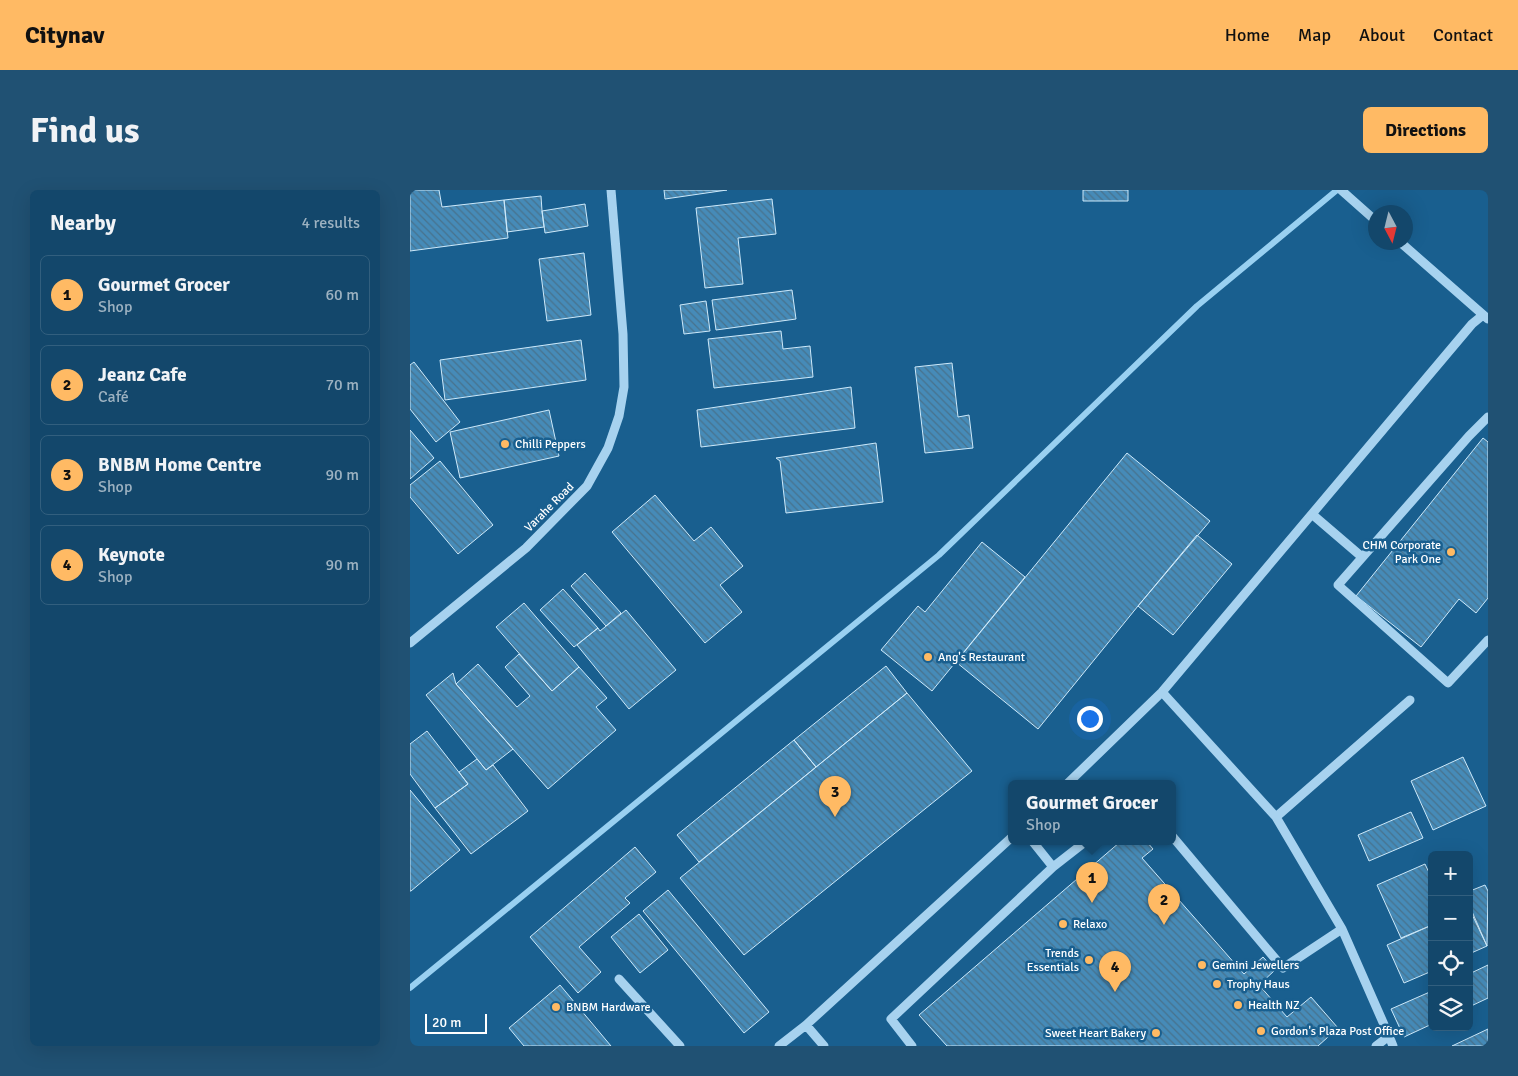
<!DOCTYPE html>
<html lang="en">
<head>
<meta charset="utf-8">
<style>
	body { margin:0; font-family:Signika,sans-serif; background:#205173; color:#f1f3f6 }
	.controls { position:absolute; right:15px; bottom:15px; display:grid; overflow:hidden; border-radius:8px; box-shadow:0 5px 20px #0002 }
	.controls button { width:45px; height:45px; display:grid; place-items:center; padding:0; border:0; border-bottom:1px solid #325f7e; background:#13476b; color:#f1f3f6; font:25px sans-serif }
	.compass { position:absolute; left:958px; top:15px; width:45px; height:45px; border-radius:50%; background:#13476b; box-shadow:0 5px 20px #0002; rotate:173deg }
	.scale { position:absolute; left:15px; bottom:12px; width:62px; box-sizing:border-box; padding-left:5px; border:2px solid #fff; border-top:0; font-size:14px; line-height:18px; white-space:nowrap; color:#fff; -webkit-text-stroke:4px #195f8f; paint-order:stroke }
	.you { position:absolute; left:679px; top:528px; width:18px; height:18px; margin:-12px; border:4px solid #fff; border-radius:50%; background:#1a73e8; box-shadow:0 0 0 8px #1a73e833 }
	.badge { display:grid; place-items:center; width:32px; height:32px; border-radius:50%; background:#ffba64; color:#111; font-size:16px; font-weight:700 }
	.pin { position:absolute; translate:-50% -41px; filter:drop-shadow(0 1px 2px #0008) }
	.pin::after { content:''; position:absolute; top:26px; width:18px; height:15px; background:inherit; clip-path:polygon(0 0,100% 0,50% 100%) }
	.popup { position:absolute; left:598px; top:590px; width:168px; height:65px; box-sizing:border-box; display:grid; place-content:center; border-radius:8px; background:#13476b; filter:drop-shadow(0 1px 4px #0005); font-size:16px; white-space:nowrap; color:#9db2c1 }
	.popup b { font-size:19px; color:#f1f3f6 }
	.popup::after { content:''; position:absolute; left:50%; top:100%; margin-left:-10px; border:10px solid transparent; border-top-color:#13476b }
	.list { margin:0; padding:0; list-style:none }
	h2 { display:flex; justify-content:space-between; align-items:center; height:65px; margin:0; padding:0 20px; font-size:21px }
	h2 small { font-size:16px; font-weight:400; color:#9db2c1 }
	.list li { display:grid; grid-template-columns:32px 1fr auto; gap:15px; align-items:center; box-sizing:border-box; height:80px; margin:0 10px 10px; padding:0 10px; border:1px solid #325f7e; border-radius:8px }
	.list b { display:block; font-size:19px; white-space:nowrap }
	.list p { margin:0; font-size:16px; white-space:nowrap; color:#9db2c1 }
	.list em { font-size:16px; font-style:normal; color:#9db2c1 }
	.icon { flex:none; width:28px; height:28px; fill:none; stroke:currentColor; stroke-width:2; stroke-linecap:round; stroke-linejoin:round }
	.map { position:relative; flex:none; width:1078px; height:856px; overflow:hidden; border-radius:8px }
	header { display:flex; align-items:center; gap:30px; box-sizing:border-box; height:70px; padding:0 25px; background:#ffba64; color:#111 }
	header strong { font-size:24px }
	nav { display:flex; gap:28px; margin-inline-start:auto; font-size:18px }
	.intro { display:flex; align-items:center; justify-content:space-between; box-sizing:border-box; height:120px; padding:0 30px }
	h1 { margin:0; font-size:35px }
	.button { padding:12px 22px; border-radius:8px; background:#ffba64; color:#111; font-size:18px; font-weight:700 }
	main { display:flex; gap:30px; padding:0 30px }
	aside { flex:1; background:#13476b; border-radius:8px; box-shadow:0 5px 20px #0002 }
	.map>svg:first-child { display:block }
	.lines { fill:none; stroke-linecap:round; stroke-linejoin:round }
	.stream { stroke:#99d0f1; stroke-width:6 }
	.building { fill:url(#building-back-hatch); stroke:#cde9fa }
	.minor { stroke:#a7d2ef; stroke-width:9 }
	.poi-dot { fill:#ffba64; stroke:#195f8f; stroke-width:2 }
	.labels { text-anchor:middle; stroke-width:5; stroke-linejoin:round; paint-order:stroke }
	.poi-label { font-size:12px; fill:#fff; stroke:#195f8f; text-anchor:start }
	.street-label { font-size:12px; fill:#fff; stroke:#195f8f }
</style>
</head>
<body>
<header>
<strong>Citynav</strong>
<nav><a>Home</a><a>Map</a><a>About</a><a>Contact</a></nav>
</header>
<div class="intro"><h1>Find us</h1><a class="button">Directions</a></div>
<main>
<aside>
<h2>Nearby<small>4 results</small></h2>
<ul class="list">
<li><span class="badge">1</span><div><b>Gourmet Grocer</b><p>Shop</p></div><em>60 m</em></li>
<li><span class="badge">2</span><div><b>Jeanz Cafe</b><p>Café</p></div><em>70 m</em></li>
<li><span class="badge">3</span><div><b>BNBM Home Centre</b><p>Shop</p></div><em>90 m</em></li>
<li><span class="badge">4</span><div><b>Keynote</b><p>Shop</p></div><em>90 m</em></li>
</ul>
</aside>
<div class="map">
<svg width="1078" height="856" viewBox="0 0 1078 856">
	<defs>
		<pattern id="building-back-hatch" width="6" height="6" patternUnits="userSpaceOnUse" patternTransform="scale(1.25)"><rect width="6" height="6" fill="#468bb8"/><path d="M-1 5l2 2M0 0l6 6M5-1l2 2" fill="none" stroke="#48728d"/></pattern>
	</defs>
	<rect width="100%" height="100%" fill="#195f8f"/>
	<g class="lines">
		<path class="stream" d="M 0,798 L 529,365 L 787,116 L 927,0"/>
	</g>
	<path class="building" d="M 0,0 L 29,0 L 32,17 L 94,10 L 98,48 L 0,61 Z
		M 254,0 L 317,0 L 255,9 Z
		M 673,0 L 718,0 L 718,11 L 673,11 Z
		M 131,6 L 132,21 L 134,37 L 97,42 L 94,10 Z
		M 362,9 L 366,44 L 328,48 L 333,94 L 295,98 L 286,18 Z
		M 175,14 L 178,36 L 135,43 L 132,21 Z
		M 174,63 L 181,125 L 137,131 L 129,69 Z
		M 382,100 L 386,129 L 306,140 L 302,110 Z
		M 296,111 L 300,141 L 274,144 L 270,115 Z
		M 371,141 L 373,159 L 400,156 L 403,187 L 304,198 L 298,149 Z
		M 171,150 L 176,190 L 35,210 L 30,170 Z
		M 4,172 L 50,232 L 26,252 L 0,219 L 0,175 Z
		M 542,173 L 548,227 L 559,225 L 563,258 L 515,263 L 505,177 Z
		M 441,197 L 445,238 L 291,257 L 287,220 Z
		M 139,220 L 149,266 L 50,288 L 40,242 Z
		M 0,240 L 24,268 L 0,289 Z
		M 1073,248 L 1078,252 L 1078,408 L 1066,423 L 1049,409 L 1011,457 L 946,406 Z
		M 466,253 L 473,312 L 376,323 L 370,271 L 366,268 Z
		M 717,263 L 800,331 L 728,416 L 628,539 L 546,472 Z
		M 30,271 L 83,335 L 48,364 L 0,307 L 0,295 Z
		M 245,305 L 284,351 L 301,337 L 333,376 L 310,395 L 332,422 L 295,453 L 202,342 Z
		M 787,345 L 822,374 L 763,445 L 728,416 Z
		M 572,352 L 615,387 L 522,501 L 471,460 L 508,416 L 515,422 Z
		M 175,383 L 211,423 L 196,436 L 161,396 Z
		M 153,399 L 188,438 L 164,457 L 130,420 Z
		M 114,413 L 169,477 L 142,501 L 86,437 Z
		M 216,420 L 266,480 L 219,519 L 167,455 L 188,438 L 190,441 Z
		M 109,464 L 142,501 L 169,477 L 197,508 L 186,517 L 206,540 L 138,599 L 46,494 L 68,474 L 107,517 L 120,506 L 95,477 Z
		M 476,476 L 497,503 L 406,577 L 384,550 Z
		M 43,483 L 46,494 L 103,559 L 76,580 L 16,505 Z
		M 497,503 L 562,581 L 334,765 L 270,688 Z
		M 17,541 L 58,594 L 25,618 L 0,584 L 0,554 Z
		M 384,550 L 406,577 L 289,672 L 267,645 Z
		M 1053,567 L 1076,616 L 1023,640 L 1001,591 Z
		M 67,569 L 76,580 L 83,575 L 118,621 L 61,664 L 25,618 L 58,594 L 49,582 Z
		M 0,600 L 50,660 L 1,701 L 0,701 Z
		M 1001,622 L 1013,648 L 959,671 L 948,645 Z
		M 710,652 L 737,652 L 743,659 L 732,668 L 834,784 L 853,767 L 865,780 L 849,795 L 877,827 L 901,807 L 928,838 L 908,856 L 537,856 L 509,825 Z
		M 225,657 L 246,682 L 215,708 L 220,713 L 169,757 L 191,782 L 168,803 L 120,747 Z
		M 1015,674 L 1022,689 L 1022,735 L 991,748 L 967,695 Z
		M 1075,695 L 1078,701 L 1077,756 L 1059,718 L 1059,699 L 1060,701 Z
		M 258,700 L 359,822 L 334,843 L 233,721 Z
		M 1060,717 L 1077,756 L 1059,764 L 1059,718 Z
		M 229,724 L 258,760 L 230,783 L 201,747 Z
		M 1022,735 L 1022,781 L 994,793 L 977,755 Z
		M 1078,775 L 1078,808 L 1059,817 L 1059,784 Z
		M 150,795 L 201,856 L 114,856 L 99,838 Z
		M 1022,801 L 1022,834 L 994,847 L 981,819 Z
		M 1078,839 L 1078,856 L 1042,856 Z"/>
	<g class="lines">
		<path class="minor" d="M 931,0 L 966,31
			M 990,52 L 1078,129
			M 1078,227 L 1059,246 L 928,395 L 1038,493 L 1078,450
			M 903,325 L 952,367
			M 0,453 L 116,358 L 177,296 L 198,258 L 209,226 L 214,197 L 213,144 L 201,0
			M 752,502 L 866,627 L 932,739 L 979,846 L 983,856
			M 657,594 L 752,502 L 1062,134 L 1073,125
			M 866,627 L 1000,510
			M 762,646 L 873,778 L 932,739
			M 623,652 L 643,677
			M 209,789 L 270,856
			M 396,835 L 414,856
			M 369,856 L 396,835 L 602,647
			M 502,856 L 481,829 L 643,677 L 675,652
			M 966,856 L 979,846"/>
	</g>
	<g class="poi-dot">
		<circle cx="95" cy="254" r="5"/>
		<circle cx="1041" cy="362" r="5"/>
		<circle cx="518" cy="467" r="5"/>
		<circle cx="653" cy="734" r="5"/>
		<circle cx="679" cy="770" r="5"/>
		<circle cx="792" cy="775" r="5"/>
		<circle cx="807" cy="794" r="5"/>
		<circle cx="828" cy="815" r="5"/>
		<circle cx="146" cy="817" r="5"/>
		<circle cx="851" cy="841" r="5"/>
		<circle cx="746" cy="843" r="5"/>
	</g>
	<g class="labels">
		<g class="poi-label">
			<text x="105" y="258">Chilli Peppers</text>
			<text x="1031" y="359" text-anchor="end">CHM Corporate<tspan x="1031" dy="14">Park One</tspan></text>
			<text x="528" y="471">Ang's Restaurant</text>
			<text x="663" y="738">Relaxo</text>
			<text x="669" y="767" text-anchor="end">Trends<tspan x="669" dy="14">Essentials</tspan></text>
			<text x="802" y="779">Gemini Jewellers</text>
			<text x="817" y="798">Trophy Haus</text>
			<text x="838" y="819">Health NZ</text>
			<text x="156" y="821">BNBM Hardware</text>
			<text x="861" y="845">Gordon's Plaza Post Office</text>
			<text x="736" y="847" text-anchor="end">Sweet Heart Bakery</text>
		</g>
		<g class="street-label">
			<text transform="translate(139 317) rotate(-45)" y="4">Varahe Road</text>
		</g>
	</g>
</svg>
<div class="controls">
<button>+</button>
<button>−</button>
<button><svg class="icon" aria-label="locate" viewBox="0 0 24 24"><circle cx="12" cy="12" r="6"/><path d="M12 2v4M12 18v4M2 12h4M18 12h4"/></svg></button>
<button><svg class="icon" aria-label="layers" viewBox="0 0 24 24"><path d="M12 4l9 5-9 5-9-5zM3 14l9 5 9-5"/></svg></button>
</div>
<svg class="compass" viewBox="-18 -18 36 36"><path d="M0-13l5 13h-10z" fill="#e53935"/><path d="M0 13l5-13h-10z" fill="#9db2c1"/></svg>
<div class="scale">20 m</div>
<div class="you"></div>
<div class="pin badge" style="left:682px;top:713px">1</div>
<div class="popup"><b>Gourmet Grocer</b>Shop</div>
<div class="pin badge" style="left:754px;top:735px">2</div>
<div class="pin badge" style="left:425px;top:627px">3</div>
<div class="pin badge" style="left:705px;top:802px">4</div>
</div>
</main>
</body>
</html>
